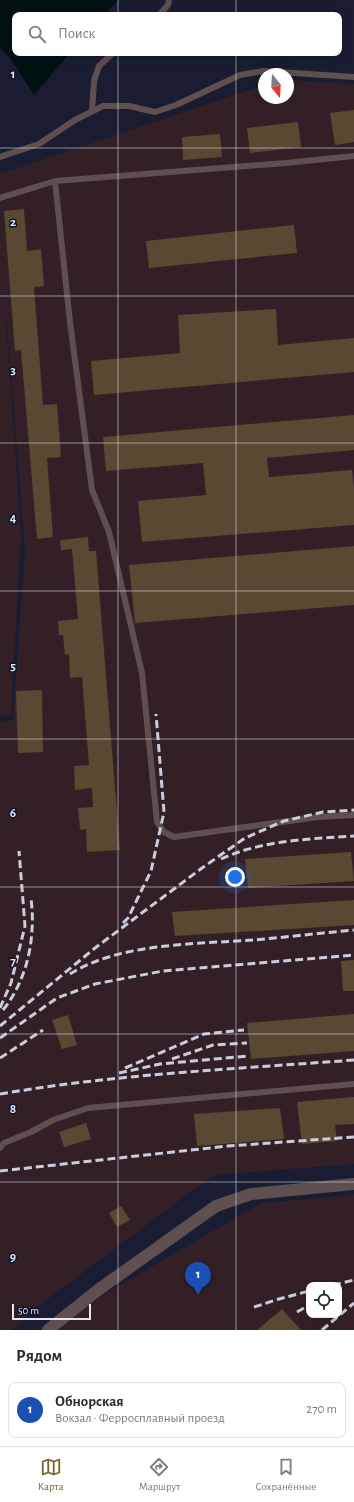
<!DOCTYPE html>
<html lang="ru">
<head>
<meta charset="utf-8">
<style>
	body { margin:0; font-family:"Alegreya Sans",sans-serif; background:#f7f7f7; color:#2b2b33 }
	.controls { position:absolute; right:12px; bottom:12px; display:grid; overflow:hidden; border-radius:8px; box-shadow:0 2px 10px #0003 }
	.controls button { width:36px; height:36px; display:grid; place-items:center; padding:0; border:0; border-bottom:1px solid #e1e1e2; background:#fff; color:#2b2b33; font:20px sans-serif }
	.compass { position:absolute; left:258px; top:68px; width:36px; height:36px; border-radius:50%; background:#fff; box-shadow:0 2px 10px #0003; rotate:162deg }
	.scale { position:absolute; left:12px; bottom:10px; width:79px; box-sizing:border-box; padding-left:4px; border:2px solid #e2e5f4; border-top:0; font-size:11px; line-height:14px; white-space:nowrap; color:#e2e5f4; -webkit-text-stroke:3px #111428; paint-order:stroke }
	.you { position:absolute; left:235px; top:877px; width:14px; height:14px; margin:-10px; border:3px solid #fff; border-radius:50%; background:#1a73e8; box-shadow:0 0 0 6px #1a73e833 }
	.badge { display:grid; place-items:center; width:26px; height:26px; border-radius:50%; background:#7c6733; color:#fff; font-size:13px; font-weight:700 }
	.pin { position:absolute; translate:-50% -33px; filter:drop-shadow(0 1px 2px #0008) }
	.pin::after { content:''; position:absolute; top:21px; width:14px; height:12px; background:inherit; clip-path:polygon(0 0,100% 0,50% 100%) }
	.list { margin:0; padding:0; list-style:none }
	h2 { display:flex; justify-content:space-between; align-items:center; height:52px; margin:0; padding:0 16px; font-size:17px }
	h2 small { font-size:13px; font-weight:400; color:#7c7c81 }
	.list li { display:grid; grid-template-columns:26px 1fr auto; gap:12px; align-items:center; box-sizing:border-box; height:56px; margin:0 8px 8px; padding:0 8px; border:1px solid #e1e1e2; border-radius:8px }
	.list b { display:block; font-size:15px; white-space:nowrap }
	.list p { margin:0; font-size:13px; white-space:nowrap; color:#7c7c81 }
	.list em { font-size:13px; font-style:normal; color:#7c7c81 }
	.icon { flex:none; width:22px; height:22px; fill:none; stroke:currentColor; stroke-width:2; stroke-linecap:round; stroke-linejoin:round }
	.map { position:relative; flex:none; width:354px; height:1330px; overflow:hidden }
	.search { position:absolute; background:#fff; box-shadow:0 2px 10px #0003; left:12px; right:12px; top:12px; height:44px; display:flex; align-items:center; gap:10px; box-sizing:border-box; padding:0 14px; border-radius:8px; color:#7c7c81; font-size:15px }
	.sheet { height:116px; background:#fff }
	nav { display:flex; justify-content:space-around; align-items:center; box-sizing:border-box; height:56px; border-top:1px solid #e1e1e2; background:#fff; font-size:11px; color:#7c7c81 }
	nav a { display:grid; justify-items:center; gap:2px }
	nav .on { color:#7c6733 }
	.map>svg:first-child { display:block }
	.commercial { fill:#332026; fill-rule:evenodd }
	.water { fill:#001112 }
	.building { fill:#594832 }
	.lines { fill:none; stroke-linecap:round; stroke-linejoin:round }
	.service { stroke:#604f50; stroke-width:6 }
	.minor { stroke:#604f50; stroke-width:12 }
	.rail { stroke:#cacddd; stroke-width:3; stroke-dasharray:8 4; stroke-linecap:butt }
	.grid { fill:none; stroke:#e2e5f4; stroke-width:1; stroke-opacity:0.55 }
	.grid-label { font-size:13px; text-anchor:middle; font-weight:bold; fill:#e2e5f4; stroke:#111428; stroke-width:3; stroke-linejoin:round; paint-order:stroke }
</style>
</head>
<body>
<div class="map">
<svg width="354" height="1330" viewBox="0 0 354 1330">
	<rect width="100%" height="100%" fill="#1a1d32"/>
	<path class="commercial" d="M 288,80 L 354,84 L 354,1164 L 213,1175 L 49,1298 L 12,1330 L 0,1330 L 0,722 L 13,720 L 25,549 L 2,263 L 21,534 L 11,714 L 0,717 L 0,174 L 264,85 L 264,98 L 288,98 Z
		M 354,1195 L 354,1330 L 55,1330 L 103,1295 L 261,1203 ZM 309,1285 L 339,1285 L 339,1315 L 309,1315 Z"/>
	<path class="water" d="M 0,0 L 118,0 L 104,15 L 15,15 L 15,53 L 70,53 L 34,95 L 10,58 L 0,48 Z"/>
	<path class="building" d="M 354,110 L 354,142 L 335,145 L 330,113 Z
		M 298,122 L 301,147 L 250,153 L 247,128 Z
		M 220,134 L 222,157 L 183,160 L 182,137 Z
		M 24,209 L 27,251 L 41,249 L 44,286 L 34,287 L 43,405 L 57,404 L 61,457 L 47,458 L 53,537 L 37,539 L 21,350 L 15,351 L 4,211 Z
		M 294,225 L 297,253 L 149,268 L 146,241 Z
		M 276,309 L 278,345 L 354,338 L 354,372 L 94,395 L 91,361 L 180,353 L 178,315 Z
		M 354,415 L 354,450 L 267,458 L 269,477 L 352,470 L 354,488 L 354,525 L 142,542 L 138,501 L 206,495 L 203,463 L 106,471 L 103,437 Z
		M 88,537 L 89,551 L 96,551 L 120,850 L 87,852 L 86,829 L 80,830 L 78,808 L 93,807 L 92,788 L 75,790 L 74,766 L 89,765 L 82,677 L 70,678 L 69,654 L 65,655 L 63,635 L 59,635 L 58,621 L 78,619 L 72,549 L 61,550 L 60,540 Z
		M 354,546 L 354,605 L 135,623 L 129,565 Z
		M 42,690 L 43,752 L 18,753 L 16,691 Z
		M 351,852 L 354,881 L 248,888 L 245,859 Z
		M 354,900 L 354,925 L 175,936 L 172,912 Z
		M 354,960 L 354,991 L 343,991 L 341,961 Z
		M 354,1014 L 354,1051 L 251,1059 L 247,1023 Z
		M 68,1015 L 77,1045 L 62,1049 L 52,1020 Z
		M 354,1097 L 354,1124 L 335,1125 L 337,1141 L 302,1144 L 297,1102 Z
		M 280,1108 L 284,1139 L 197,1146 L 194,1114 Z
		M 86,1123 L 91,1139 L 64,1147 L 59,1132 Z
		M 121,1206 L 130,1220 L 117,1227 L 109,1213 Z
		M 282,1309 L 301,1330 L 257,1330 Z"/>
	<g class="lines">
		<path class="service" d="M 159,15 L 168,5 L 169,0
			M 92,111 L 94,81 L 99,66 L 113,53
			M 0,157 L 39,144 L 75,120 L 103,106 L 129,106 L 155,112 L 176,105 L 240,75 L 264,71 L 354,77
			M 55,181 L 70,322 L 92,490 L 109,532 L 142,673 L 157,822 L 164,832 L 174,837 L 318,817 L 354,815
			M 0,198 L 55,181 L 286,163 L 354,156
			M 0,1148 L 4,1143 L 31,1132 L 53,1120 L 88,1108 L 354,1084"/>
		<path class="minor" d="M 48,1330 L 98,1290 L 216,1206 L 251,1194 L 354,1184"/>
		<path class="rail" d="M 221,859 C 263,840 309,839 354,836
			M 123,923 L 128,918 L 151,871 L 164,812 L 156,714
			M 70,974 C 119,943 196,944 254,940 C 287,937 321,933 354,930
			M 0,1008 L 11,983 L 25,926 L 19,851
			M 3,1010 C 21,988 31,957 32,929 C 33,919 32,908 31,898
			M 0,1026 L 95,948 L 202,868 L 245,838 L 284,821 L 323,812 L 354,810
			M 0,1038 L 57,998 L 95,984 L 163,971 L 354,955
			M 0,1058 L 43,1030
			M 172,1059 L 213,1045 L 247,1043
			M 125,1068 L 204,1034 L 244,1030
			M 119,1073 L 160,1064 L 248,1056
			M 0,1094 C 117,1074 236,1069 354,1060
			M 0,1171 L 228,1146 L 354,1137
			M 333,1285 L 354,1280
			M 254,1307 L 279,1299 L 309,1291
			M 297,1312 L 309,1305
			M 322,1330 L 354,1303"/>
	</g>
	<path class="grid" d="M 118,0 L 118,15M 236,0 L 236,15M 118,53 L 118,1330M 236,53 L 236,1330M 0,148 L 354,148M 0,296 L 354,296M 0,443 L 354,443M 0,591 L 354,591M 0,739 L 354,739M 0,887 L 354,887M 0,1034 L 354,1034M 0,1182 L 354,1182"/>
	<g class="grid-label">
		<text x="13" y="78">1</text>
		<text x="13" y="226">2</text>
		<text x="13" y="374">3</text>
		<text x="13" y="522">4</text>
		<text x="13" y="670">5</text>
		<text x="13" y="817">6</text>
		<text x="13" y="965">7</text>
		<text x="13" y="1113">8</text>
		<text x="13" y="1261">9</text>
	</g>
</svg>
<div class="controls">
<button><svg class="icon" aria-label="locate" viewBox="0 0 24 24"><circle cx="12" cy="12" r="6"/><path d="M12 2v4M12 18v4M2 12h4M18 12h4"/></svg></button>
</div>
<svg class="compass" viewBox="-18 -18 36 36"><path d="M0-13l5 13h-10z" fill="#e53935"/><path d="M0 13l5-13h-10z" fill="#7c7c81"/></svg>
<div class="scale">50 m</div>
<div class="you"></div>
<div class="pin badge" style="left:198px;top:1295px;background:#1a4fb4">1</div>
<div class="search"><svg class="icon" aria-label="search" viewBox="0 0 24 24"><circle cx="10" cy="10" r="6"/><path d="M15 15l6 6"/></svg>Поиск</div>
</div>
<section class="sheet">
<h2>Рядом<small></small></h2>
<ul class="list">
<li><span class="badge" style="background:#1a4fb4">1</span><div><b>Обнорская</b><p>Вокзал · Ферросплавный проезд</p></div><em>270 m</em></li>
</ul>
</section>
<nav>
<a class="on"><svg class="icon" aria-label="map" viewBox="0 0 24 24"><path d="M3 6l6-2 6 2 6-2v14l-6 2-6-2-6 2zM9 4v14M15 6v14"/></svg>Карта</a>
<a><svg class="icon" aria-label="directions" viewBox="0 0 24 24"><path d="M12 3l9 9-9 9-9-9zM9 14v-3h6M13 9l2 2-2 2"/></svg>Маршрут</a>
<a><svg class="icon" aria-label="saved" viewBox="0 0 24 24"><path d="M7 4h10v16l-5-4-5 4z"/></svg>Сохранённые</a>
</nav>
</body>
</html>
